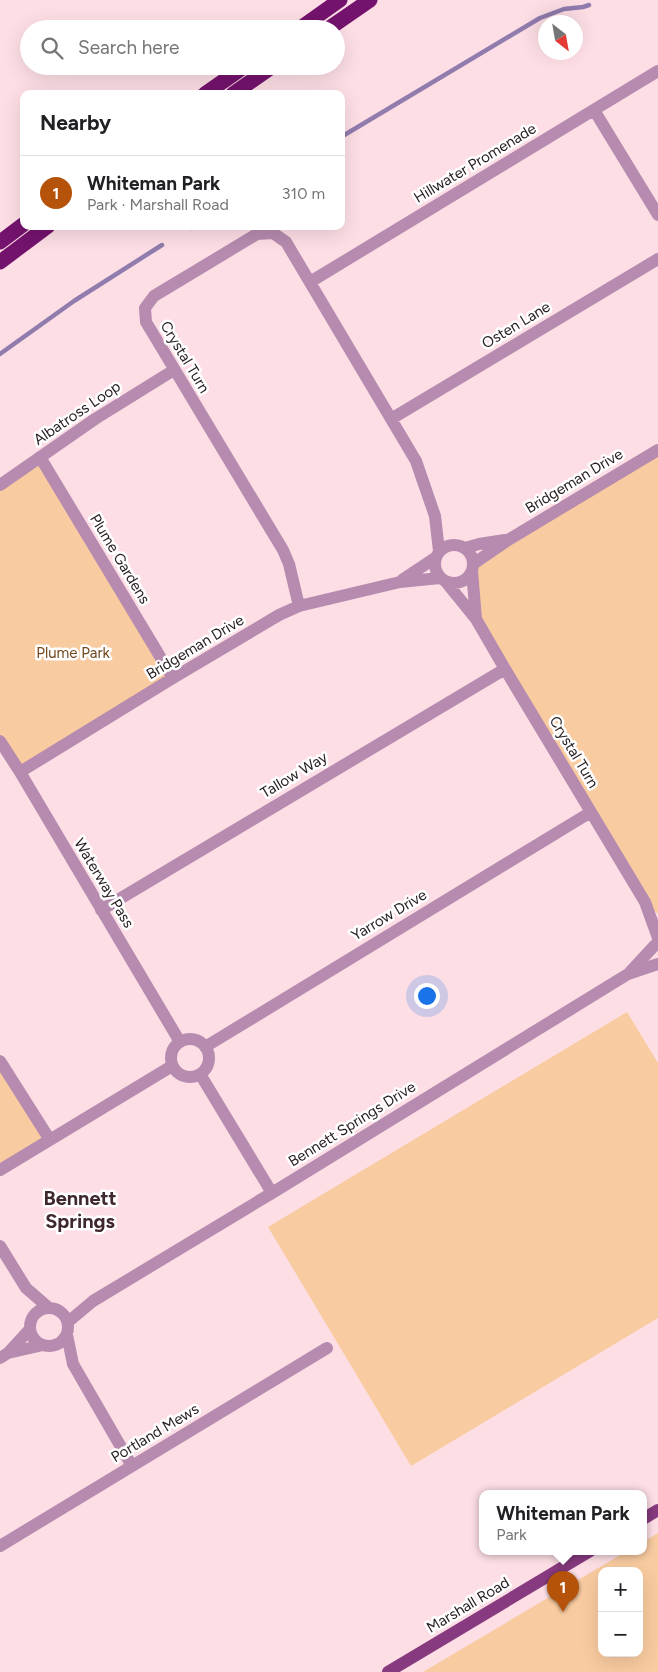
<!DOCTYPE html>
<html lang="en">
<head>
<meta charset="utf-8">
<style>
	body { margin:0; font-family:Figtree,sans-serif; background:#f2f2f2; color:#202124 }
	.controls { position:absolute; right:15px; bottom:15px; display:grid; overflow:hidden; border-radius:10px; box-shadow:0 5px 20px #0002 }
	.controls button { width:45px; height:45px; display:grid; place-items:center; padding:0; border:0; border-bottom:1px solid #e0e0e0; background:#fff; color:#202124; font:25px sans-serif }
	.compass { position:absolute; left:538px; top:15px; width:45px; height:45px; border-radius:50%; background:#fff; box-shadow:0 5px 20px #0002; rotate:149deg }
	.you { position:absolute; left:426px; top:995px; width:18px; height:18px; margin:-12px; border:4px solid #fff; border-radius:50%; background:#1a73e8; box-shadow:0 0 0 8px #1a73e833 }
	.badge { display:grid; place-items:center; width:32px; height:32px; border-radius:50%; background:#b45309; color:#fff; font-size:16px; font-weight:700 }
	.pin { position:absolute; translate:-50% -41px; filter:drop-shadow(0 1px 2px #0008) }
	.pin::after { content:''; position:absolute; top:26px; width:18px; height:15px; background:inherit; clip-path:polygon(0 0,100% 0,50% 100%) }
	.popup { position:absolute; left:479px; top:1490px; width:168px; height:65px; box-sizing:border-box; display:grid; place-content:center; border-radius:10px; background:#fff; filter:drop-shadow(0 1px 4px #0005); font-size:16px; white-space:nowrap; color:#757577 }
	.popup b { font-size:19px; color:#202124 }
	.popup::after { content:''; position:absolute; left:50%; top:100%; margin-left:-10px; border:10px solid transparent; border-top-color:#fff }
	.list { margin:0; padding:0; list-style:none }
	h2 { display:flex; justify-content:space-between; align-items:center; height:65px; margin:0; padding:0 20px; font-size:21px }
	h2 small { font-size:16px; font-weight:400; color:#757577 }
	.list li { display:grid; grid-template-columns:32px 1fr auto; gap:15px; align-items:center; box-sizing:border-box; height:75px; padding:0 20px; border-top:1px solid #e0e0e0 }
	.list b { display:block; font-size:19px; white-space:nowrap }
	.list p { margin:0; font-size:16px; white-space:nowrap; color:#757577 }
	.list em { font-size:16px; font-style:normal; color:#757577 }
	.icon { flex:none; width:28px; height:28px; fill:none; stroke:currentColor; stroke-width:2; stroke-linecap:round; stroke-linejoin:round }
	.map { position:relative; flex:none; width:658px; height:1672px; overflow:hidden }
	.search { position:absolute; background:#fff; box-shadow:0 5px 20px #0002; left:20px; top:20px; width:325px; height:55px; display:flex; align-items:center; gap:12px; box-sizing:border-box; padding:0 18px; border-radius:28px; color:#757577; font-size:19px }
	.panel { position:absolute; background:#fff; box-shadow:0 5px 20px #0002; left:20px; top:90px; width:325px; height:140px; border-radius:10px }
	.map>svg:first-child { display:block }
	.green { fill:#f9cba0; fill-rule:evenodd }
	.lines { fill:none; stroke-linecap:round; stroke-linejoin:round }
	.stream { stroke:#917cae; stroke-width:4.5 }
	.minor { stroke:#b68baf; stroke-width:12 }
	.major { stroke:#873a7f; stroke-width:12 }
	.highway { stroke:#74136d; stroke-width:15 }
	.labels { text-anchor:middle; stroke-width:5; stroke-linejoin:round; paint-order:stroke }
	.street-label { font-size:15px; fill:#271c1f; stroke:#fff }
	.park-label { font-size:15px; fill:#72491f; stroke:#fff }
	.district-label { font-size:20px; font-weight:bold; fill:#3f282d; stroke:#fff }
</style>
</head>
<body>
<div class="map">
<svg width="658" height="1672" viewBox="0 0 658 1672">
	<rect width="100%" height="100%" fill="#fddee5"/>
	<path class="green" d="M 658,450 L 658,914 L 645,902 L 476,619 L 473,567 Z
		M 40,457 L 173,678 L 20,772 L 0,741 L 0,485 Z
		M 627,1012 L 658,1063 L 658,1318 L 411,1466 L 268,1227 Z
		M 0,1061 L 50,1140 L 0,1170 Z
		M 658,1533 L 658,1672 L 423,1672 L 627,1551 L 643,1551 L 643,1542 ZM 602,1571 L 639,1571 L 639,1653 L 602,1653 Z"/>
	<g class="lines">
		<path class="stream" d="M 341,137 L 540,18 L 564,9 L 583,7 L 589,5
			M 191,228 L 194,226
			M 0,354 L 74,301 L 162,245"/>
		<path class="minor" d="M 594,110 L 658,215
			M 310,282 L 658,71
			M 391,419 L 658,259
			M 40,457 L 173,678
			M 0,485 L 95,419 L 174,370
			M435 564a19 19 0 1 1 38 0a19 19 0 1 1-38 0Z
			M 465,548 L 479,544 L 505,540
			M 473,564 L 508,540 L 658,450
			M 472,571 L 476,619
			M 402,580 L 435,558
			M 446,582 L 476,619 L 505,669 L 645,902 L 658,938
			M 299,606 L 289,564 L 283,550 L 146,322 L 145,308 L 154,296 L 257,234 L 273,233 L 286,242 L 416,461 L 435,516 L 439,551
			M 0,741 L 20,772 L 180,1042
			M 20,772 L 173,678 L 279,615 L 299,606 L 400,582 L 440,578
			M 101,910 L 505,669
			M 630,972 L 655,945
			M171 1058a19 19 0 1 1 38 0a19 19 0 1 1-38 0Z
			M 205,1047 L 591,812
			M 0,1061 L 50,1140
			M 200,1074 L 272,1193
			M 0,1170 L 172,1066
			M 0,1246 L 26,1288 L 49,1308
			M30 1327a19 19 0 1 1 38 0a19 19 0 1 1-38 0Z
			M 68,1322 L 93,1301 L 272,1193 L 628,974 L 658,964
			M 67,1335 L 73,1364 L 132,1466
			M 8,1353 L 43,1345
			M 0,1358 L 8,1353 L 30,1329
			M 0,1546 L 327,1348"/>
		<path class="major" d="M 643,1519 L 658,1510
			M 388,1672 L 590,1551"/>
		<path class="highway" d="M 299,29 L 340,0
			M 328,29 L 370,0
			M 205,94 L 245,66
			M 233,94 L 273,66
			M 0,242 L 24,224
			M 0,262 L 48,226"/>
	</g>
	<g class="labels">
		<g class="street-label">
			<text transform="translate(475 163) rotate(-31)" y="5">Hillwater Promenade</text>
			<text transform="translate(516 325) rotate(-31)" y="5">Osten Lane</text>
			<text transform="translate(185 357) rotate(59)" y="5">Crystal Turn</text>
			<text transform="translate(77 413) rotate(-34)" y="5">Albatross Loop</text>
			<text transform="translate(574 481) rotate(-31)" y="5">Bridgeman Drive</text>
			<text transform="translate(120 559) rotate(59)" y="5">Plume Gardens</text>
			<text transform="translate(195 647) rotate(-31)" y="5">Bridgeman Drive</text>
			<text transform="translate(574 752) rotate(59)" y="5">Crystal Turn</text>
			<text transform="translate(294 775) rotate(-31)" y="5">Tallow Way</text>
			<text transform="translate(104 883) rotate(59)" y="5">Waterway Pass</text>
			<text transform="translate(389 915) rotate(-31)" y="5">Yarrow Drive</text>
			<text transform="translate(352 1124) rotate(-32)" y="5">Bennett Springs Drive</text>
			<text transform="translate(155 1433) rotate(-31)" y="5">Portland Mews</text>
			<text transform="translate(468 1605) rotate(-31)" y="5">Marshall Road</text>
		</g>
		<g class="park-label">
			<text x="73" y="658">Plume Park</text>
		</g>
		<g class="district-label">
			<text x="80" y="1205">Bennett<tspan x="80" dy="23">Springs</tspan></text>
		</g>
	</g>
</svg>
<div class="controls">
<button>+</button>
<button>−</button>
</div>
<svg class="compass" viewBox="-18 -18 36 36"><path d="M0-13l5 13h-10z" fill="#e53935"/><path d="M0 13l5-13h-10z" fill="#757577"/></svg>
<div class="you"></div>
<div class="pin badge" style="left:563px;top:1612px">1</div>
<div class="popup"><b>Whiteman Park</b>Park</div>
<div class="search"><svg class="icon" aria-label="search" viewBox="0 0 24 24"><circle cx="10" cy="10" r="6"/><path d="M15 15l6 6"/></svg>Search here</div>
<section class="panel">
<h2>Nearby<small></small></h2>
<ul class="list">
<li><span class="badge">1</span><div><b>Whiteman Park</b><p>Park · Marshall Road</p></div><em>310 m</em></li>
</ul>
</section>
</div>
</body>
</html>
